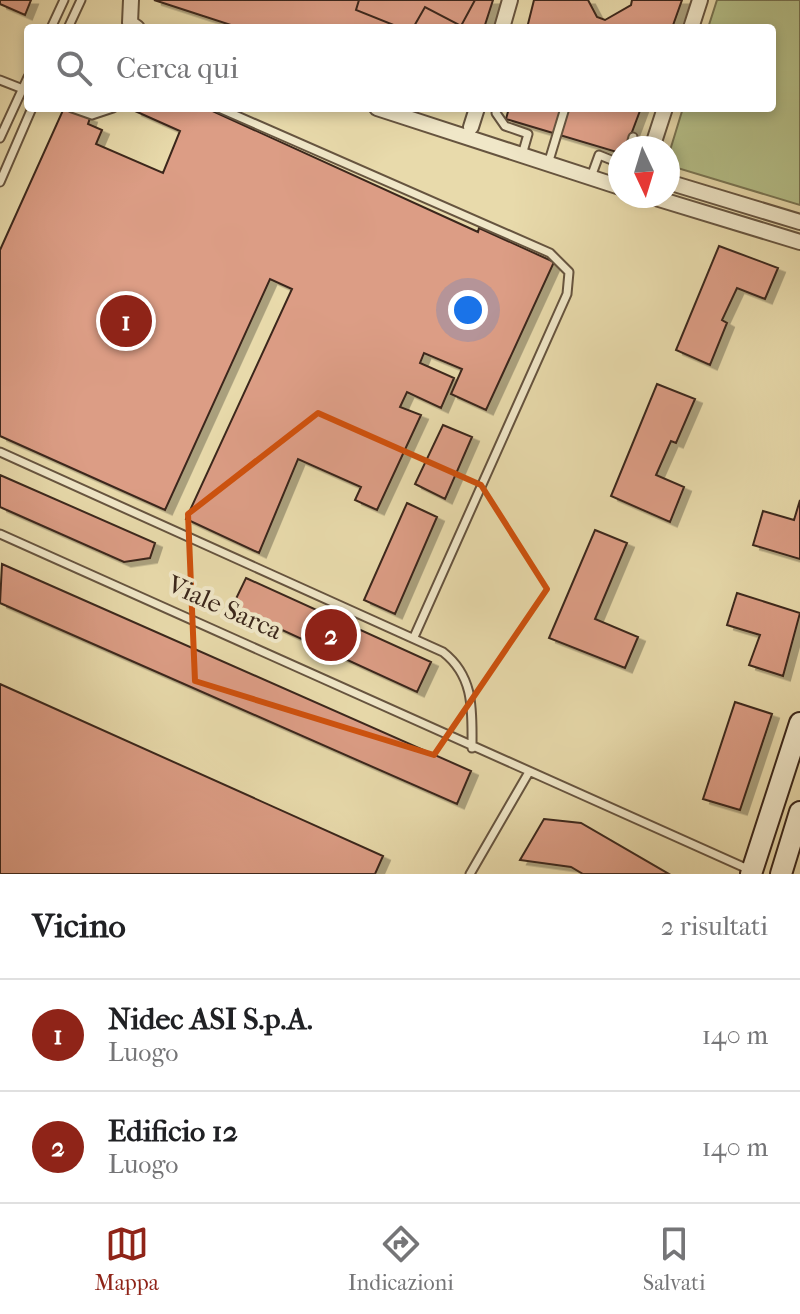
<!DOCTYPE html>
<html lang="it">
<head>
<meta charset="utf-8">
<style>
	body { margin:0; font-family:"IM FELL French Canon",serif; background:#f2f2f2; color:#202124 }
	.compass { position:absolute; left:608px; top:136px; width:72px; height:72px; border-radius:50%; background:#fff; box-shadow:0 4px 12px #0003; rotate:176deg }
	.you { position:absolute; left:468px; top:310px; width:28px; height:28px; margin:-20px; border:6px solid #fff; border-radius:50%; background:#1a73e8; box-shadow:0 0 0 12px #1a73e833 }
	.badge { display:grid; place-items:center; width:52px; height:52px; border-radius:50%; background:#8f2418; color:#fff; font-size:26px; font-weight:700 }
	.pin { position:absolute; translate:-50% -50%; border:4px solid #fff; box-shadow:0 2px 8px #0006 }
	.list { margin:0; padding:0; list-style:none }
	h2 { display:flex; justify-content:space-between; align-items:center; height:104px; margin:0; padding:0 32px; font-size:34px }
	h2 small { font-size:26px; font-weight:400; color:#757577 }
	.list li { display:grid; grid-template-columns:52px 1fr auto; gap:24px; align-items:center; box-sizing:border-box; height:112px; padding:0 32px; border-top:2px solid #e0e0e0 }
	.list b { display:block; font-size:30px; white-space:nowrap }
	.list p { margin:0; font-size:26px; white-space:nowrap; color:#757577 }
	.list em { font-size:26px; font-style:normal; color:#757577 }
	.icon { flex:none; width:44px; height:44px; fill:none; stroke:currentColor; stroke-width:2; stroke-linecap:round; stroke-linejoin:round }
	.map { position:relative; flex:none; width:800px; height:874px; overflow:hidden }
	.search { position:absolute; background:#fff; box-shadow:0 4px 12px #0003; left:24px; right:24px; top:24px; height:88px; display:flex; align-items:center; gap:20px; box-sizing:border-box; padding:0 28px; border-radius:8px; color:#757577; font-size:30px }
	.sheet { height:328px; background:#fff }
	nav { display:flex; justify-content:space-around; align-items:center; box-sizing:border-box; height:112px; border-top:2px solid #e0e0e0; background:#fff; font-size:22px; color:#757577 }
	nav a { display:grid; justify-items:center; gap:4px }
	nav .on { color:#8f2418 }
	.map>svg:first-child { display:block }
	.green { fill:#b5c089; stroke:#787452; stroke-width:2 }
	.building { fill:#dc9d85; stroke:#3b271b; stroke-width:2; filter:url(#shadow) }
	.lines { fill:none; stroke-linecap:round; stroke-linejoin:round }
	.lane-casing { stroke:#66543f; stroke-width:11 }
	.street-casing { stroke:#66543f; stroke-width:18 }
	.secondary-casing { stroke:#3b271b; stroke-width:24 }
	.lane { stroke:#f0e7c8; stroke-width:7 }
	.street { stroke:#f0e7c8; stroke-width:14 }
	.secondary { stroke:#f0e7c8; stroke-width:20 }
	.marked { fill:none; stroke:#ce520e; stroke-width:6; stroke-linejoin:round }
	.labels { text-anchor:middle; stroke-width:8; stroke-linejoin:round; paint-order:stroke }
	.street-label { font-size:26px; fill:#3b271b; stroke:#f0e7c8 }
</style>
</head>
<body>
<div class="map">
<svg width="800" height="874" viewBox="0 0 800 874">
	<defs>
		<filter id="shadow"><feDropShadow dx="7" dy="4.5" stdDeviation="0" flood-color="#0004"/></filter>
	</defs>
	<rect width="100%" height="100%" fill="#e8daab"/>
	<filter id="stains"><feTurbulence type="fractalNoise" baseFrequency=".0025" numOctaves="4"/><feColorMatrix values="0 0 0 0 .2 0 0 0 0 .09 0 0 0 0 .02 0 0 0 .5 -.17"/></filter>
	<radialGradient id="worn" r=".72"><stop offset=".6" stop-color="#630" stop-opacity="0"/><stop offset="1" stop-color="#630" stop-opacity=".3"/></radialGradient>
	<path class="green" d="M 717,0 L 800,0 L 800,205 L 674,167 L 668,157 L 683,108 L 772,108 L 772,28 L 708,28 Z"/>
	<path class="building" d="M 0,0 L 31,0 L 25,15 L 0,4 Z
		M 154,0 L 493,0 L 484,28 L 240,28 Z
		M 359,0 L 475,0 L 461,26 L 425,7 L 413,28 L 401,28 L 356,10 Z
		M 534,0 L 588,0 L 597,17 L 605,20 L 631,5 L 632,0 L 682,0 L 672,28 L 527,28 Z
		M 64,108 L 90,118 L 88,124 L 102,130 L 96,144 L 163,173 L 180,131 L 135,111 L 137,108 L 206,108 L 478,232 L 479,228 L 554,262 L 486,410 L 451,394 L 462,369 L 424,353 L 420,363 L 454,378 L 441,408 L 407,392 L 400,407 L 421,415 L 377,510 L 355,500 L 361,487 L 298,459 L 259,553 L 186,519 L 292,289 L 270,279 L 165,510 L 0,436 L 0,250 Z
		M 509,108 L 641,108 L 626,148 L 620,148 L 620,153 L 506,119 Z
		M 719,246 L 778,268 L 765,299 L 737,288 L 722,320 L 727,323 L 710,365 L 676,350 Z
		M 657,384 L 695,399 L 676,443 L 671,441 L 656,475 L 684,487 L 670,522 L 611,496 Z
		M 443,425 L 472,437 L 445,499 L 415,484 Z
		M 0,475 L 155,543 L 150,558 L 124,562 L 0,507 Z
		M 800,500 L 800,559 L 753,545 L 763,511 L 794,520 Z
		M 407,503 L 437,517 L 395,614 L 364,600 Z
		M 595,530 L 627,543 L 595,619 L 638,637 L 625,668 L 549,638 Z
		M 2,564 L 471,771 L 457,804 L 0,603 Z
		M 246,578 L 431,662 L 417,692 L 232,607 Z
		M 737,593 L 800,613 L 783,676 L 749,665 L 760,635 L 727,625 Z
		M 0,684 L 383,856 L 375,874 L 0,874 Z
		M 735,702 L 772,714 L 740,810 L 703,799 Z
		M 544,819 L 581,823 L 669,874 L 583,874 L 571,867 L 520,860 Z"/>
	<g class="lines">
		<defs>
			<path id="lane" d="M 51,28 L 64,0
				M 68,28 L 81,0
				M 0,80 L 28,91
				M 72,108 L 92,115 L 113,108
				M 219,108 L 550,253 L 569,272 L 567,294 L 414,637
				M 497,108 L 496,113 L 505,126 L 528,134 L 522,155
				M 0,138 L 28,77
				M 630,148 L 633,137
				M 548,164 L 565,108
				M 591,177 L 599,155 L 614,161 L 620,158
				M 0,182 L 32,108
				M 0,452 L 443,652 C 475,677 472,711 472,748
				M 0,534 L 750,870
				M 470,874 L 529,772"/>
			<path id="street" d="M 131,0 L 130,23 L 137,28
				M 502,28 L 510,0
				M 691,28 L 700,0
				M 377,108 L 620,187
				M 471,127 L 477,108
				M 652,148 L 665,108
				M 668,182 L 800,222
				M 649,196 L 800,242"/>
			<path id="secondary" d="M 751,874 L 800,723
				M 781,874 L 800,812"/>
		</defs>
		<use href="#lane" class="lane-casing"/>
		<use href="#street" class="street-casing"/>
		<use href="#secondary" class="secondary-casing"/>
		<use href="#lane" class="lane"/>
		<use href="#street" class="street"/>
		<use href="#secondary" class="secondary"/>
	</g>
	<path class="marked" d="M 318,413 L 481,485 L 547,589 L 434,755 L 195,681 L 188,514 Z"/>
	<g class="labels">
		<g class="street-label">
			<text transform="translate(225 607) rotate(24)" y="9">Viale Sarca</text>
		</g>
	</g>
	<rect width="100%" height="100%" filter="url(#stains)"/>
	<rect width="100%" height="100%" fill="url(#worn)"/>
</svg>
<svg class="compass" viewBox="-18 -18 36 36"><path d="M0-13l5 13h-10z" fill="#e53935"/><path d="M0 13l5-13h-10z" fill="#757577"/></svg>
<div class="you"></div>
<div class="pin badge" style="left:126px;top:321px">1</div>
<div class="pin badge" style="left:331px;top:635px">2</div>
<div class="search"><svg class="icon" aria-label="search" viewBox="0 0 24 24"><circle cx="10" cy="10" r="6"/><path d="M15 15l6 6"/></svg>Cerca qui</div>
</div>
<section class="sheet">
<h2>Vicino<small>2 risultati</small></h2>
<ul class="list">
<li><span class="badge">1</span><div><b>Nidec ASI S.p.A.</b><p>Luogo</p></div><em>140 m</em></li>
<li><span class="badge">2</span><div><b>Edificio 12</b><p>Luogo</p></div><em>140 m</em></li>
</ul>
</section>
<nav>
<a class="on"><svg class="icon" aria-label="map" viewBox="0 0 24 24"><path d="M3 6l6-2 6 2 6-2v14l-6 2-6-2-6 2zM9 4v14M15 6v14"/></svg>Mappa</a>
<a><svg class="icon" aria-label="directions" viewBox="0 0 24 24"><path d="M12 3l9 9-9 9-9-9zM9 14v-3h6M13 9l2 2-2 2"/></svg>Indicazioni</a>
<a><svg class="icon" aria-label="saved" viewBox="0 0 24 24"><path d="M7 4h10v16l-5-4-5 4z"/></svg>Salvati</a>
</nav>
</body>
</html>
